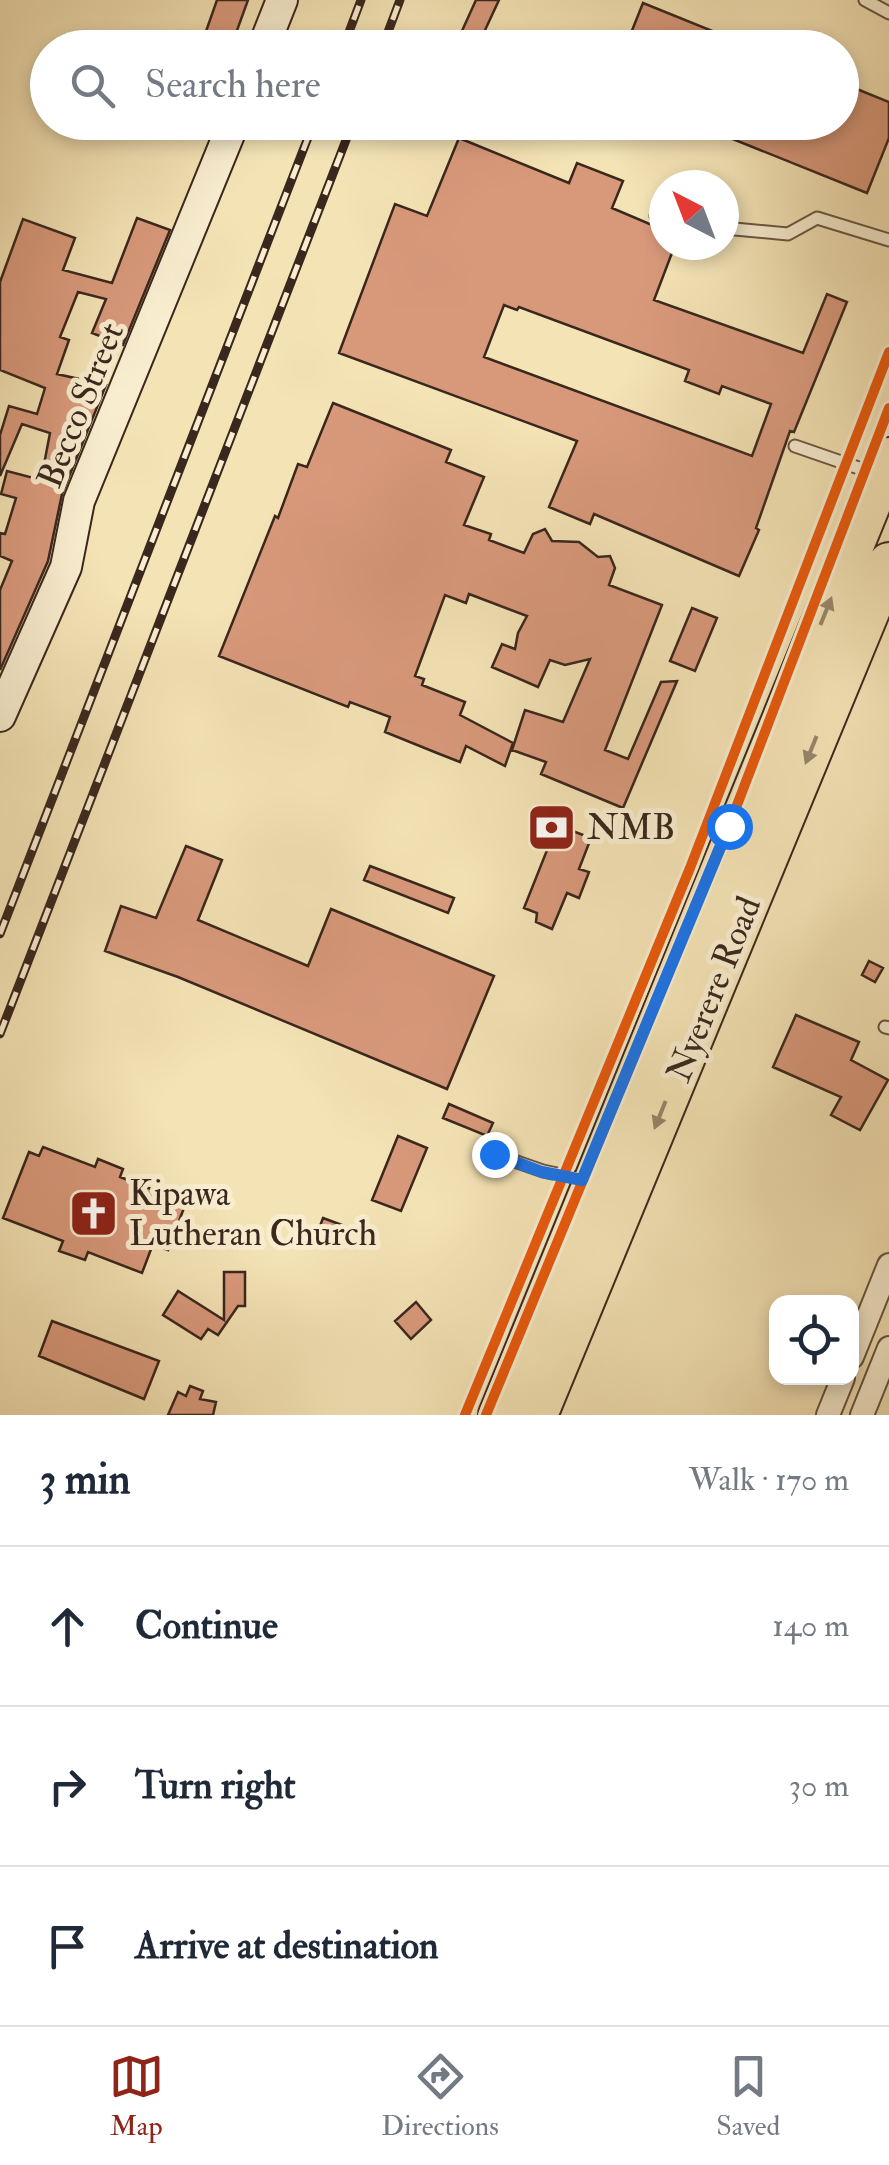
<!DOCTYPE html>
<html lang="en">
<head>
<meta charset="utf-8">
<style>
	body { margin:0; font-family:"IM FELL Double Pica",serif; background:#f2f2f3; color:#1f2937 }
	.controls { position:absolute; right:30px; bottom:30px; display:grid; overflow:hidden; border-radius:20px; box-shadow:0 5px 15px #0003 }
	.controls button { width:90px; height:90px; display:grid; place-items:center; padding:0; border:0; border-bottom:2px solid #e0e1e3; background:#fff; color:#1f2937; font:50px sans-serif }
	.compass { position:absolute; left:649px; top:170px; width:90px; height:90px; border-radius:50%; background:#fff; box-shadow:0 5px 15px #0003; rotate:318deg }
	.stop { position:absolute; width:30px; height:30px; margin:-22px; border:8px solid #1a73e8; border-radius:50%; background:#fff }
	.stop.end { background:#1a73e8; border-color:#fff; box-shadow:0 2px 10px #0008 }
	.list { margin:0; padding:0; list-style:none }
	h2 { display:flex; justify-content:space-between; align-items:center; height:130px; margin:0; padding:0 40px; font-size:42px }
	h2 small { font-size:32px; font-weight:400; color:#747a83 }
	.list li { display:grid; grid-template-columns:65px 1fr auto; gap:30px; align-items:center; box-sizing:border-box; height:160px; padding:0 40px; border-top:2px solid #e0e1e3 }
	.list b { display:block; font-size:38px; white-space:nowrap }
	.list em { font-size:32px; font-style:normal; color:#747a83 }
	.icon { flex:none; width:55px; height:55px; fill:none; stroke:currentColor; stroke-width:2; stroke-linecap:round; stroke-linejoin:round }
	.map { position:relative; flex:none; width:889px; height:1415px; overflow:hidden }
	.search { position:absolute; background:#fff; box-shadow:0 5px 15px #0003; left:30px; right:30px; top:30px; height:110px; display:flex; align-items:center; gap:25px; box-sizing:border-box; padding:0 35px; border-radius:55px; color:#747a83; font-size:38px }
	.sheet { height:610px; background:#fff }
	nav { display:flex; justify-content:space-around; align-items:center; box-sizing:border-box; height:140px; border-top:2px solid #e0e1e3; background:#fff; font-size:28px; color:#747a83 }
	nav a { display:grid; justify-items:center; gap:5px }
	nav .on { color:#8f2418 }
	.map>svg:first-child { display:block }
	.building { fill:#d8997b; stroke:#3a271d; stroke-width:2.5; fill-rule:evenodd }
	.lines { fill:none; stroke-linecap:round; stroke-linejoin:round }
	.lane-casing { stroke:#685643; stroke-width:15 }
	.street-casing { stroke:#685643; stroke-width:26 }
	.secondary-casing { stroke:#3a271d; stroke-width:34 }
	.highway-casing { stroke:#3a271d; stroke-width:44 }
	.lane { stroke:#f8edcf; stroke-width:11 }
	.street { stroke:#f8edcf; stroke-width:22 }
	.secondary { stroke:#f8edcf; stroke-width:30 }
	.highway { stroke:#f4e3b5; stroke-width:40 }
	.rail-casing { stroke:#3a271d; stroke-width:9 }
	.rail { stroke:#f8edcf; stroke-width:5; stroke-dasharray:15; stroke-linecap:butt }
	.cycleway-casing { stroke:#f8edcf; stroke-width:16 }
	.cycleway { stroke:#e8590c; stroke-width:10 }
	.oneway { fill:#978569 }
	.route { stroke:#1a73e8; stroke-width:12 }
	.labels { text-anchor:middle; stroke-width:10; stroke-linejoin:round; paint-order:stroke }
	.street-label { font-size:35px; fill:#3a271d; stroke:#f8edcf }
	.poi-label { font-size:35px; fill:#3a271d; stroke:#f8edcf; text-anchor:start }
</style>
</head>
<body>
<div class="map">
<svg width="889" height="1415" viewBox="0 0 889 1415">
	<rect width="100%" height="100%" fill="#f4e3b5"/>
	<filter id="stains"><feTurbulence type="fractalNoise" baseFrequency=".002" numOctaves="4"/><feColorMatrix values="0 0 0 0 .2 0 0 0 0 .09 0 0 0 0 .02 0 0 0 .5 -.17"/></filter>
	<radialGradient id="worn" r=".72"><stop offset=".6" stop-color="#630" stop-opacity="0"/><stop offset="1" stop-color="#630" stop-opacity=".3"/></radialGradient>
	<path class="building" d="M 217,0 L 248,0 L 231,47 L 204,37 Z
		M 476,0 L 499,0 L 480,41 L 461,33 Z
		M 643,3 L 752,47 L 752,48 L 625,48 Z
		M 842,83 L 889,102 L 889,138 L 867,193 L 693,123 L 842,122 Z
		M 459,138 L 569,183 L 577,163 L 623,181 L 612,208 L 664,230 L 664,245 L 675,245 L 654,300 L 803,353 L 827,294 L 847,302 L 794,432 L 790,431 L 756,528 L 759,530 L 739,576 L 594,514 L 590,524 L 549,507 L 577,441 L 339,353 L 395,204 L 427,216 ZM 504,305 L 517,310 L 519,307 L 689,370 L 685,381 L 719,394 L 722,386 L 771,404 L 752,456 L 484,357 Z
		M 137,218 L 170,230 L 123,345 L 92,333 L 106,299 L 78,292 L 60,337 L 69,340 L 57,374 L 106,385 L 62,494 L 48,561 L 0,670 L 0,590 L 12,561 L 0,556 L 0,533 L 5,534 L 16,498 L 1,494 L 7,471 L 41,480 L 50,433 L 22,424 L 0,476 L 0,435 L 9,406 L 37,414 L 45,388 L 0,370 L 0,282 L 23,219 L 75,238 L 63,270 L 112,283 Z
		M 333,403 L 451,450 L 446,462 L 484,477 L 464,525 L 491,534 L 489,540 L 524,553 L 533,534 L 545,529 L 552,541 L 579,542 L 598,557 L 610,556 L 615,568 L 609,585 L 662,605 L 605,750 L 628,759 L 661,682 L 677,681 L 623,808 L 541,774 L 546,762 L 512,750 L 525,710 L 563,722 L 590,659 L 565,665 L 550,660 L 538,687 L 492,667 L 502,644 L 515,649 L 518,633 L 527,616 L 469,594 L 466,603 L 445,595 L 415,676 L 424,679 L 422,685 L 465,702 L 460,715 L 513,743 L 505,766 L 466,746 L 460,762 L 437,753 L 385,732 L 390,717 L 350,702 L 348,707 L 219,656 L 275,516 L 278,518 L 298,464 L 307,467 Z
		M 692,608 L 717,618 L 695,671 L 670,661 Z
		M 557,825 L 591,838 L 579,869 L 589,872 L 579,898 L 567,893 L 552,929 L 536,922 L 537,913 L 524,908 Z
		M 186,846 L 222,860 L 198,920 L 308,966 L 331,909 L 494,976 L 447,1089 L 178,977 L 105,951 L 121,906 L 156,918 Z
		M 370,866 L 454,898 L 448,913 L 364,880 Z
		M 869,961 L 883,968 L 875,982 L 862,975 Z
		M 796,1015 L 859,1042 L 851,1060 L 888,1080 L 860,1130 L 831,1115 L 841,1097 L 773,1067 Z
		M 449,1104 L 493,1123 L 487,1136 L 443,1118 Z
		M 398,1136 L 427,1148 L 401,1211 L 372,1200 Z
		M 43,1147 L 95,1167 L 98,1159 L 123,1169 L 120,1177 L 172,1197 L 170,1202 L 184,1208 L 168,1250 L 153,1244 L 142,1273 L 88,1252 L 85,1260 L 59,1251 L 63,1241 L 3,1218 L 29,1152 L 39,1156 Z
		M 323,1218 L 350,1228 L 343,1245 L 317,1234 Z
		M 224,1272 L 245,1272 L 245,1306 L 238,1306 L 218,1335 L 208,1329 L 201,1339 L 163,1315 L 178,1291 L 224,1320 Z
		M 416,1302 L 431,1320 L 411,1339 L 395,1321 Z
		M 52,1321 L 159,1361 L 144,1399 L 39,1356 Z
		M 190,1386 L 203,1391 L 200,1399 L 216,1402 L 213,1415 L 168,1415 L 178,1392 L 186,1396 Z"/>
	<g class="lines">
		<defs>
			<path id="lane" d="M 865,0 L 889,13
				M 656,216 L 664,218
				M 724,228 L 788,234 L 817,218 L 889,240
				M 795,446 L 876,474
				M 885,1027 L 889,1028
				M 494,1154 L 543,1171 L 585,1180"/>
			<path id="street" d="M 852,1357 L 889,1265
				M 828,1415 L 843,1378
				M 862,1415 L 889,1348"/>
			<path id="secondary" d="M 263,48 L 282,0
				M 0,716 L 66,567 L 79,501 L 234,122"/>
			<path id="highway" d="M 499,1415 L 889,458
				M 537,1415 L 889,563"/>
		</defs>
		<use href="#lane" class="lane-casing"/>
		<use href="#street" class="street-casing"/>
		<use href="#secondary" class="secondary-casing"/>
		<use href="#highway" class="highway-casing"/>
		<use href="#lane" class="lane"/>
		<use href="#street" class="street"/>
		<use href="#secondary" class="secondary"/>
		<use href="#highway" class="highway"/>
		<defs>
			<path id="rail" d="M 343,48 L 361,0
				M 382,48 L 400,0
				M 0,934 L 314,122
				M 0,1034 L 353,122"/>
		</defs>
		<use href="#rail" class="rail-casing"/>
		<use href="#rail" class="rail"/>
		<defs>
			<path id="cycleway" d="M 465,1415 L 690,868 L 889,352
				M 486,1415 L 729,826 L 889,408"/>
		</defs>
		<use href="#cycleway" class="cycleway-casing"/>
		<use href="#cycleway" class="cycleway"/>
	</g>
	<defs><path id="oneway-solid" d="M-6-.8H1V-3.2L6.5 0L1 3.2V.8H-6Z" transform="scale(2.5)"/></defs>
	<g class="oneway">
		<use href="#oneway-solid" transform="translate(826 611) rotate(-68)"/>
		<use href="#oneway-solid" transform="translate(811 750) rotate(112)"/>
		<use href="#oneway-solid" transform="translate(660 1115) rotate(112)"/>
	</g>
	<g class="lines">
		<path class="route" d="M 494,1154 L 542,1172 L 582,1180 L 729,826"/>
	</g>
	<defs>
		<symbol id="bank-square" viewBox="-11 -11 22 22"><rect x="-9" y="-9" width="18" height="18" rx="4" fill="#8f2418" stroke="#f8edcf"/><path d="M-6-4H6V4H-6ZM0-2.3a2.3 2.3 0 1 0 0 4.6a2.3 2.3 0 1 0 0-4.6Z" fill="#fff"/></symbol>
		<symbol id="church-square" viewBox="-11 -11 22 22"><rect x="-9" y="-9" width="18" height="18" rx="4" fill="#8f2418" stroke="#f8edcf"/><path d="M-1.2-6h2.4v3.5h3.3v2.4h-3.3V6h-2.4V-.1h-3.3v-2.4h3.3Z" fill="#fff"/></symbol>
	</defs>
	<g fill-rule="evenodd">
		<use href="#bank-square" x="524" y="800" width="55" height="55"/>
		<use href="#church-square" x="66" y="1186" width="55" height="55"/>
	</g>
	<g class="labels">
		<g class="street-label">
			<text transform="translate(80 405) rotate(-68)" y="12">Becco Street</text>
			<text transform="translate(713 989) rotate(-68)" y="12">Nyerere Road</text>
		</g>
		<g class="poi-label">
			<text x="587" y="839">NMB</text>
			<text x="129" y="1205">Kipawa<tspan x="129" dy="40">Lutheran Church</tspan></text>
		</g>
	</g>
	<rect width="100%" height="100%" filter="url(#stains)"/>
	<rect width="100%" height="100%" fill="url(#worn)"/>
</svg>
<div class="controls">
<button><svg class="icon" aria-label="locate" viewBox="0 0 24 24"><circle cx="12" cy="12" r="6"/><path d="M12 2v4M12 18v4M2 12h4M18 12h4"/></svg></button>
</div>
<svg class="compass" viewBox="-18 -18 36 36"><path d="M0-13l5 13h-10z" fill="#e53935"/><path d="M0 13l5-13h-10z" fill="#747a83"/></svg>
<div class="stop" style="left:729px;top:826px"></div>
<div class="stop end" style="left:494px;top:1154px"></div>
<div class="search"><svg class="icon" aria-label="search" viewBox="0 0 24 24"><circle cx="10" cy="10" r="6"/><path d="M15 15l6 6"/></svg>Search here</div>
</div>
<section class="sheet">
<h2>3 min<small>Walk · 170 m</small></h2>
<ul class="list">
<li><svg class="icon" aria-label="ahead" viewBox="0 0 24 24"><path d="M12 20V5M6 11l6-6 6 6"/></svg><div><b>Continue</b></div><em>140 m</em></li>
<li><svg class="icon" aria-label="right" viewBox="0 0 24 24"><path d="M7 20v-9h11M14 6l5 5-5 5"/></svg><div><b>Turn right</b></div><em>30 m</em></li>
<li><svg class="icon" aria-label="arrive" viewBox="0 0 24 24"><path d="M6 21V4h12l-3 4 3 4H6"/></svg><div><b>Arrive at destination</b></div></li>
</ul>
</section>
<nav>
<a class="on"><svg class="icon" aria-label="map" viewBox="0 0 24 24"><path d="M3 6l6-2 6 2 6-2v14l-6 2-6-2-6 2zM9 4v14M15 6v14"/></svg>Map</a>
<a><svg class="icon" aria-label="directions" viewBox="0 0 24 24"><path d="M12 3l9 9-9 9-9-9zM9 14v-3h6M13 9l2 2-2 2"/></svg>Directions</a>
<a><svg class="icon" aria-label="saved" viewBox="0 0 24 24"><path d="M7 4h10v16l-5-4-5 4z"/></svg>Saved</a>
</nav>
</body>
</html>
